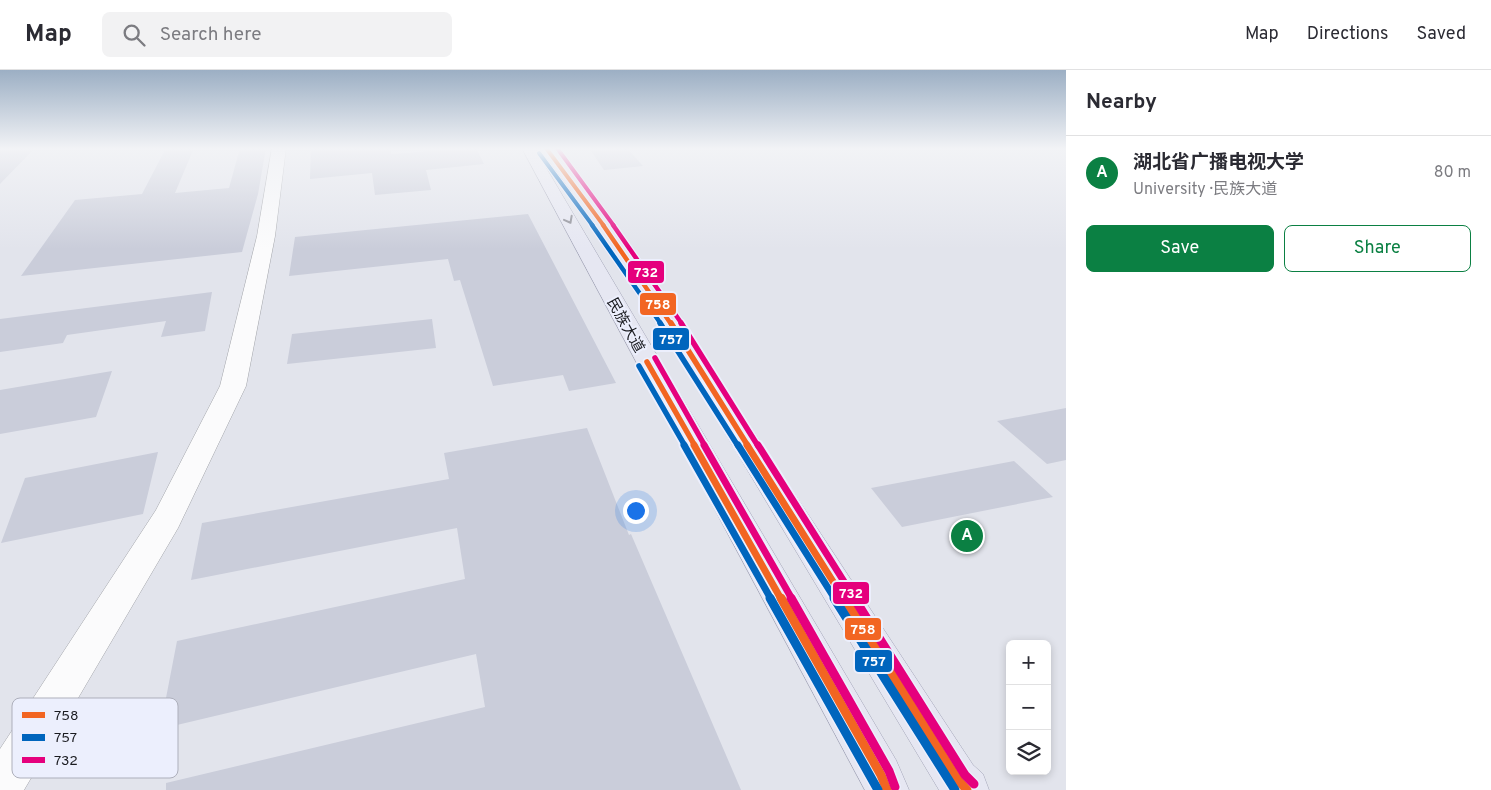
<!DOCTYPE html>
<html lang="en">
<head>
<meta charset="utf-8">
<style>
	body { margin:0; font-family:Overpass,"Noto Sans SC",sans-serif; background:#f2f2f3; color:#2b2b33 }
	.controls { position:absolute; right:15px; bottom:15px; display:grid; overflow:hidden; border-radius:8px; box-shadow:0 2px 8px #0003 }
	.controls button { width:45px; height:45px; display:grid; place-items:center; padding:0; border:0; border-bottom:1px solid #e1e1e2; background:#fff; color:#2b2b33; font:25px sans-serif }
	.you { position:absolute; left:635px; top:440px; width:18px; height:18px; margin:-12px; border:4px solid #fff; border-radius:50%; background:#1a73e8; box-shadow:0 0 0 8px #1a73e833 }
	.badge { display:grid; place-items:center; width:32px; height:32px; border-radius:50%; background:#0b8043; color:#fff; font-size:16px; font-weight:700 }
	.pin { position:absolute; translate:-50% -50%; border:2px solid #fff; box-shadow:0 1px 5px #0006 }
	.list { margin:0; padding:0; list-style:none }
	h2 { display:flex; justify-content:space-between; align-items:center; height:65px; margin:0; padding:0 20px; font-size:21px }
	h2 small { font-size:16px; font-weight:400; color:#7c7c81 }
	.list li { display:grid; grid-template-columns:32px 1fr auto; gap:15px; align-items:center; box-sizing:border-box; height:75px; padding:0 20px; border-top:1px solid #e1e1e2 }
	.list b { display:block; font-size:19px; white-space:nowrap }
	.list p { margin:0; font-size:16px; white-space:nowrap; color:#7c7c81 }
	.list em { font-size:16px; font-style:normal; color:#7c7c81 }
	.actions { display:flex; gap:10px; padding:15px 20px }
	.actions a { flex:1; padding:11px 0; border:1px solid #0b8043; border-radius:8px; text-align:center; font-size:18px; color:#0b8043 }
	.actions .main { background:#0b8043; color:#fff }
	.icon { flex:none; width:28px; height:28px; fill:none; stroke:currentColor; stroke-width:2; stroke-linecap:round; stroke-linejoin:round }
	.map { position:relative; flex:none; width:1066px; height:720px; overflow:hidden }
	header { display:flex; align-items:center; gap:30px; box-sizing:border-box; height:70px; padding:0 25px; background:#fff; border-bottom:1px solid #e1e1e2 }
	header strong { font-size:24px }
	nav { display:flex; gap:28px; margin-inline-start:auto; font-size:18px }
	.search { width:350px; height:45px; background:#f2f2f3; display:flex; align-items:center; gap:12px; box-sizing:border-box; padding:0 18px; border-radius:8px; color:#7c7c81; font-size:19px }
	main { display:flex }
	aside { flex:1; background:#fff }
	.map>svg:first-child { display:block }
	.building { fill:#cacdda }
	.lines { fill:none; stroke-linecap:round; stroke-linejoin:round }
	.secondary-casing { stroke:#a2a4a9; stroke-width:1 }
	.primary-casing { stroke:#a3a5b8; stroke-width:1 }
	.secondary { fill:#fbfbfc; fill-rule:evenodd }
	.primary { fill:#e6e7f2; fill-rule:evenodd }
	.bus-1-far4-casing { stroke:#eceffd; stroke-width:6 }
	.bus-1-far3-casing { stroke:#eceffd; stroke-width:7 }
	.bus-1-far2-casing { stroke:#eceffd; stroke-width:9 }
	.bus-1-far1-casing { stroke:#eceffd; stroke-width:11 }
	.bus-1-casing { stroke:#eceffd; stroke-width:12 }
	.bus-2-far4-casing { stroke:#eceffd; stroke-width:6 }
	.bus-2-far3-casing { stroke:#eceffd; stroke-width:7 }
	.bus-2-far2-casing { stroke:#eceffd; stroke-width:9 }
	.bus-2-far1-casing { stroke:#eceffd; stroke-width:11 }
	.bus-2-casing { stroke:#eceffd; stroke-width:12 }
	.bus-3-far4-casing { stroke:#eceffd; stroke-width:6 }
	.bus-3-far3-casing { stroke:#eceffd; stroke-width:7 }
	.bus-3-far2-casing { stroke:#eceffd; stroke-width:9 }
	.bus-3-far1-casing { stroke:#eceffd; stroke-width:11 }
	.bus-3-casing { stroke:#eceffd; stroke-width:12 }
	.bus-1-far4 { stroke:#f26522; stroke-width:4 }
	.bus-1-far3 { stroke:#f26522; stroke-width:4.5 }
	.bus-1-far2 { stroke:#f26522; stroke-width:5.5 }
	.bus-1-far1 { stroke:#f26522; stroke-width:7 }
	.bus-1 { stroke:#f26522; stroke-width:9 }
	.bus-2-far4 { stroke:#0065bd; stroke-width:4 }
	.bus-2-far3 { stroke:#0065bd; stroke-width:4.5 }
	.bus-2-far2 { stroke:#0065bd; stroke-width:5.5 }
	.bus-2-far1 { stroke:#0065bd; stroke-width:7 }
	.bus-2 { stroke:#0065bd; stroke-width:9 }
	.bus-3-far4 { stroke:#e5007d; stroke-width:4 }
	.bus-3-far3 { stroke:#e5007d; stroke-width:4.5 }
	.bus-3-far2 { stroke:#e5007d; stroke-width:5.5 }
	.bus-3-far1 { stroke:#e5007d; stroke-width:7 }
	.bus-3 { stroke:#e5007d; stroke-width:9 }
	.oneway { stroke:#8a8b94 }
	.labels { text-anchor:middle; stroke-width:4; stroke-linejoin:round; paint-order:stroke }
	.street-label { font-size:15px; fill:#1a1b20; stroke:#eceffd }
	.key { fill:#eceffd; stroke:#adafbb; stroke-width:1 }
	.key-label { font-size:14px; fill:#1a1b20 }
	.line-badge { stroke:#eceffd; stroke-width:2 }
	.badge-label { font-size:14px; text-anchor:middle; font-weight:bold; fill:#fff }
</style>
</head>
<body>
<header>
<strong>Map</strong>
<div class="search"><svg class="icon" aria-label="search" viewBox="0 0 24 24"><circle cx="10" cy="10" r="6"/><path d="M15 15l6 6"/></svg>Search here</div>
<nav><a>Map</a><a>Directions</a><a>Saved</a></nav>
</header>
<main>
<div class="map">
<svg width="1066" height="720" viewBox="0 0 1066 720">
	<rect width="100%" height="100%" fill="#e2e4ec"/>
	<path class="building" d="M 34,78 L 35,78 L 0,114 L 0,80 Z
		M 166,78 L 194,78 L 175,123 L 229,118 L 240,78 L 266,78 L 258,124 L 242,182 L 21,206 L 75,130 L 142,124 Z
		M 311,78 L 391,78 L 391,84 L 476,78 L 484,94 L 426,100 L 431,120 L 375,125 L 372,103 L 310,109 Z
		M 627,78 L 643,96 L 604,100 L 591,81 Z
		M 528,144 L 616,313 L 569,321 L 563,305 L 493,316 L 460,210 L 454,211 L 448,189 L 289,206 L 295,167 Z
		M 212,222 L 205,261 L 161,267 L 166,251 L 67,265 L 63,273 L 0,282 L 0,249 Z
		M 432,249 L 436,278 L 287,294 L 292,264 Z
		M 112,301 L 96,347 L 0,364 L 0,320 Z
		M 1066,338 L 1066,390 L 1047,394 L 997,351 Z
		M 587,358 L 629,465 L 631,464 L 741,720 L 166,720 L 166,713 L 485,637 L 476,584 L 160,659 L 177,571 L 465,509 L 457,458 L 191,510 L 202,453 L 449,409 L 444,383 Z
		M 158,382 L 143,444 L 1,473 L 25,408 Z
		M 1014,391 L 1053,427 L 902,457 L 871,418 Z"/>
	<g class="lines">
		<defs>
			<path id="secondary" d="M 272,78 L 286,78 L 275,166 L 246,316 L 178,458 L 24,720 L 0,720 L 0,679 L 156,440 L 220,316 L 257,166 Z"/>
			<path id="primary" d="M 522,78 L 535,79 L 896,690 L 909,720 L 865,720 Z
				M 539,78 L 553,78 L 580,111 L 676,244 L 973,695 L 983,704 L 989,720 L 939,720 L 654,244 L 568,117 Z"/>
		</defs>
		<use href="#secondary" class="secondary-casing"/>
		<use href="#primary" class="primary-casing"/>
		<use href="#secondary" class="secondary"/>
		<use href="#primary" class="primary"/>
		<defs>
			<path id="bus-1-far4" d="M 546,78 L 604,156"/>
			<path id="bus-1-far3" d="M 603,155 L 671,254"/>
			<path id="bus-1-far2" d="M 671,253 L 748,376
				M 647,292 L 695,376"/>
			<path id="bus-1-far1" d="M 694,375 L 781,529
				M 747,375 L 844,529"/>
			<path id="bus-1" d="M 781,528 L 881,705 L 887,720
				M 844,528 L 958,710 L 967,720"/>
			<path id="bus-2-far4" d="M 539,83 L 593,156"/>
			<path id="bus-2-far3" d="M 592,155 L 661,254"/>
			<path id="bus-2-far2" d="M 660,253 L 738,376
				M 639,296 L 685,376"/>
			<path id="bus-2-far1" d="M 684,375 L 771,529
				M 738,375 L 835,529"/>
			<path id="bus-2" d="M 770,528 L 878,720
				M 834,528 L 955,720"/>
			<path id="bus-3-far4" d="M 557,78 L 614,156"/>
			<path id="bus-3-far3" d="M 613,155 L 682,254"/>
			<path id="bus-3-far2" d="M 681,253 L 758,376
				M 655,288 L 705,376"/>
			<path id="bus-3-far1" d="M 704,375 L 792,529
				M 758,375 L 855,529"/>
			<path id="bus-3" d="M 791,528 L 889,701 L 895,717
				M 854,528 L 965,705 L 974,714"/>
		</defs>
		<use href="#bus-1-far4" class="bus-1-far4-casing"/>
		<use href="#bus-1-far3" class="bus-1-far3-casing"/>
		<use href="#bus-1-far2" class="bus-1-far2-casing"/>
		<use href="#bus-1-far1" class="bus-1-far1-casing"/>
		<use href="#bus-1" class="bus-1-casing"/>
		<use href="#bus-2-far4" class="bus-2-far4-casing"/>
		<use href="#bus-2-far3" class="bus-2-far3-casing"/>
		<use href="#bus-2-far2" class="bus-2-far2-casing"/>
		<use href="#bus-2-far1" class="bus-2-far1-casing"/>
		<use href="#bus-2" class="bus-2-casing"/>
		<use href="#bus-3-far4" class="bus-3-far4-casing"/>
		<use href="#bus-3-far3" class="bus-3-far3-casing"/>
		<use href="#bus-3-far2" class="bus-3-far2-casing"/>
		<use href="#bus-3-far1" class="bus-3-far1-casing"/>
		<use href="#bus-3" class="bus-3-casing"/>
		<use href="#bus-1-far4" class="bus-1-far4"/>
		<use href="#bus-1-far3" class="bus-1-far3"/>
		<use href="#bus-1-far2" class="bus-1-far2"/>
		<use href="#bus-1-far1" class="bus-1-far1"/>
		<use href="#bus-1" class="bus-1"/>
		<use href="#bus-2-far4" class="bus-2-far4"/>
		<use href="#bus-2-far3" class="bus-2-far3"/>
		<use href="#bus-2-far2" class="bus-2-far2"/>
		<use href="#bus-2-far1" class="bus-2-far1"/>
		<use href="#bus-2" class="bus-2"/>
		<use href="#bus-3-far4" class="bus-3-far4"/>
		<use href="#bus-3-far3" class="bus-3-far3"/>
		<use href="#bus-3-far2" class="bus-3-far2"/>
		<use href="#bus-3-far1" class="bus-3-far1"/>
		<use href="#bus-3" class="bus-3"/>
	</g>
	<defs><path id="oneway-chevron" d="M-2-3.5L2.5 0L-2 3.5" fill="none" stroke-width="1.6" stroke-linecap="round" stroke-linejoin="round" transform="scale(1.25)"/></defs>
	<use class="oneway" href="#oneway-chevron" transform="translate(569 150) rotate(62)"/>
	<linearGradient id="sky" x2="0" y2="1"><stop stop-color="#9cafc4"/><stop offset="0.44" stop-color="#f2f3f6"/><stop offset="1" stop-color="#f2f3f6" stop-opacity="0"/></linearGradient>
	<rect width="1066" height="179" fill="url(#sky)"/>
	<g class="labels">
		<g class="street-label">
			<text transform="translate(626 255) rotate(61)" y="5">民族大道</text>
		</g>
	</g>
	<rect x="12" y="628" width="166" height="80" rx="8" class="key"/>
	<rect x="22" y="642" width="23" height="6" fill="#f26522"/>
	<rect x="22" y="664" width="23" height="7" fill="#0065bd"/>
	<rect x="22" y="687" width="23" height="6" fill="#e5007d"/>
	<g class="key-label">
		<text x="54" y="650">758</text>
		<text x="54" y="672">757</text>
		<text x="54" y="695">732</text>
	</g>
	<g class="line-badge">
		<rect x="627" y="190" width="38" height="24" rx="5" fill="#e5007d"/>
		<rect x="639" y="222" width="38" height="24" rx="5" fill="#f26522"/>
		<rect x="652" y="257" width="38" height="24" rx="5" fill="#0065bd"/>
		<rect x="832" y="511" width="38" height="24" rx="5" fill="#e5007d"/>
		<rect x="844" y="547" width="38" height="24" rx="5" fill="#f26522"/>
		<rect x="854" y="579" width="39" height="24" rx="5" fill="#0065bd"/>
	</g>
	<g class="badge-label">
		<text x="646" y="207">732</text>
		<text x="658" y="239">758</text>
		<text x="671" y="274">757</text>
		<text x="851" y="528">732</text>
		<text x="863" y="564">758</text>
		<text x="874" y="596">757</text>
	</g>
</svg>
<div class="controls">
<button>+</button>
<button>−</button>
<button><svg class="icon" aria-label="layers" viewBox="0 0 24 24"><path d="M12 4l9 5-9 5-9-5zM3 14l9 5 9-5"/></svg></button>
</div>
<div class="you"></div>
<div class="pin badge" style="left:967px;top:466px">A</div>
</div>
<aside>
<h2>Nearby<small></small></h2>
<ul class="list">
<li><span class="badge">A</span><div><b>湖北省广播电视大学</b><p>University · 民族大道</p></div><em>80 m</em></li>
</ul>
<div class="actions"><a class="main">Save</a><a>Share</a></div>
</aside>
</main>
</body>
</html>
